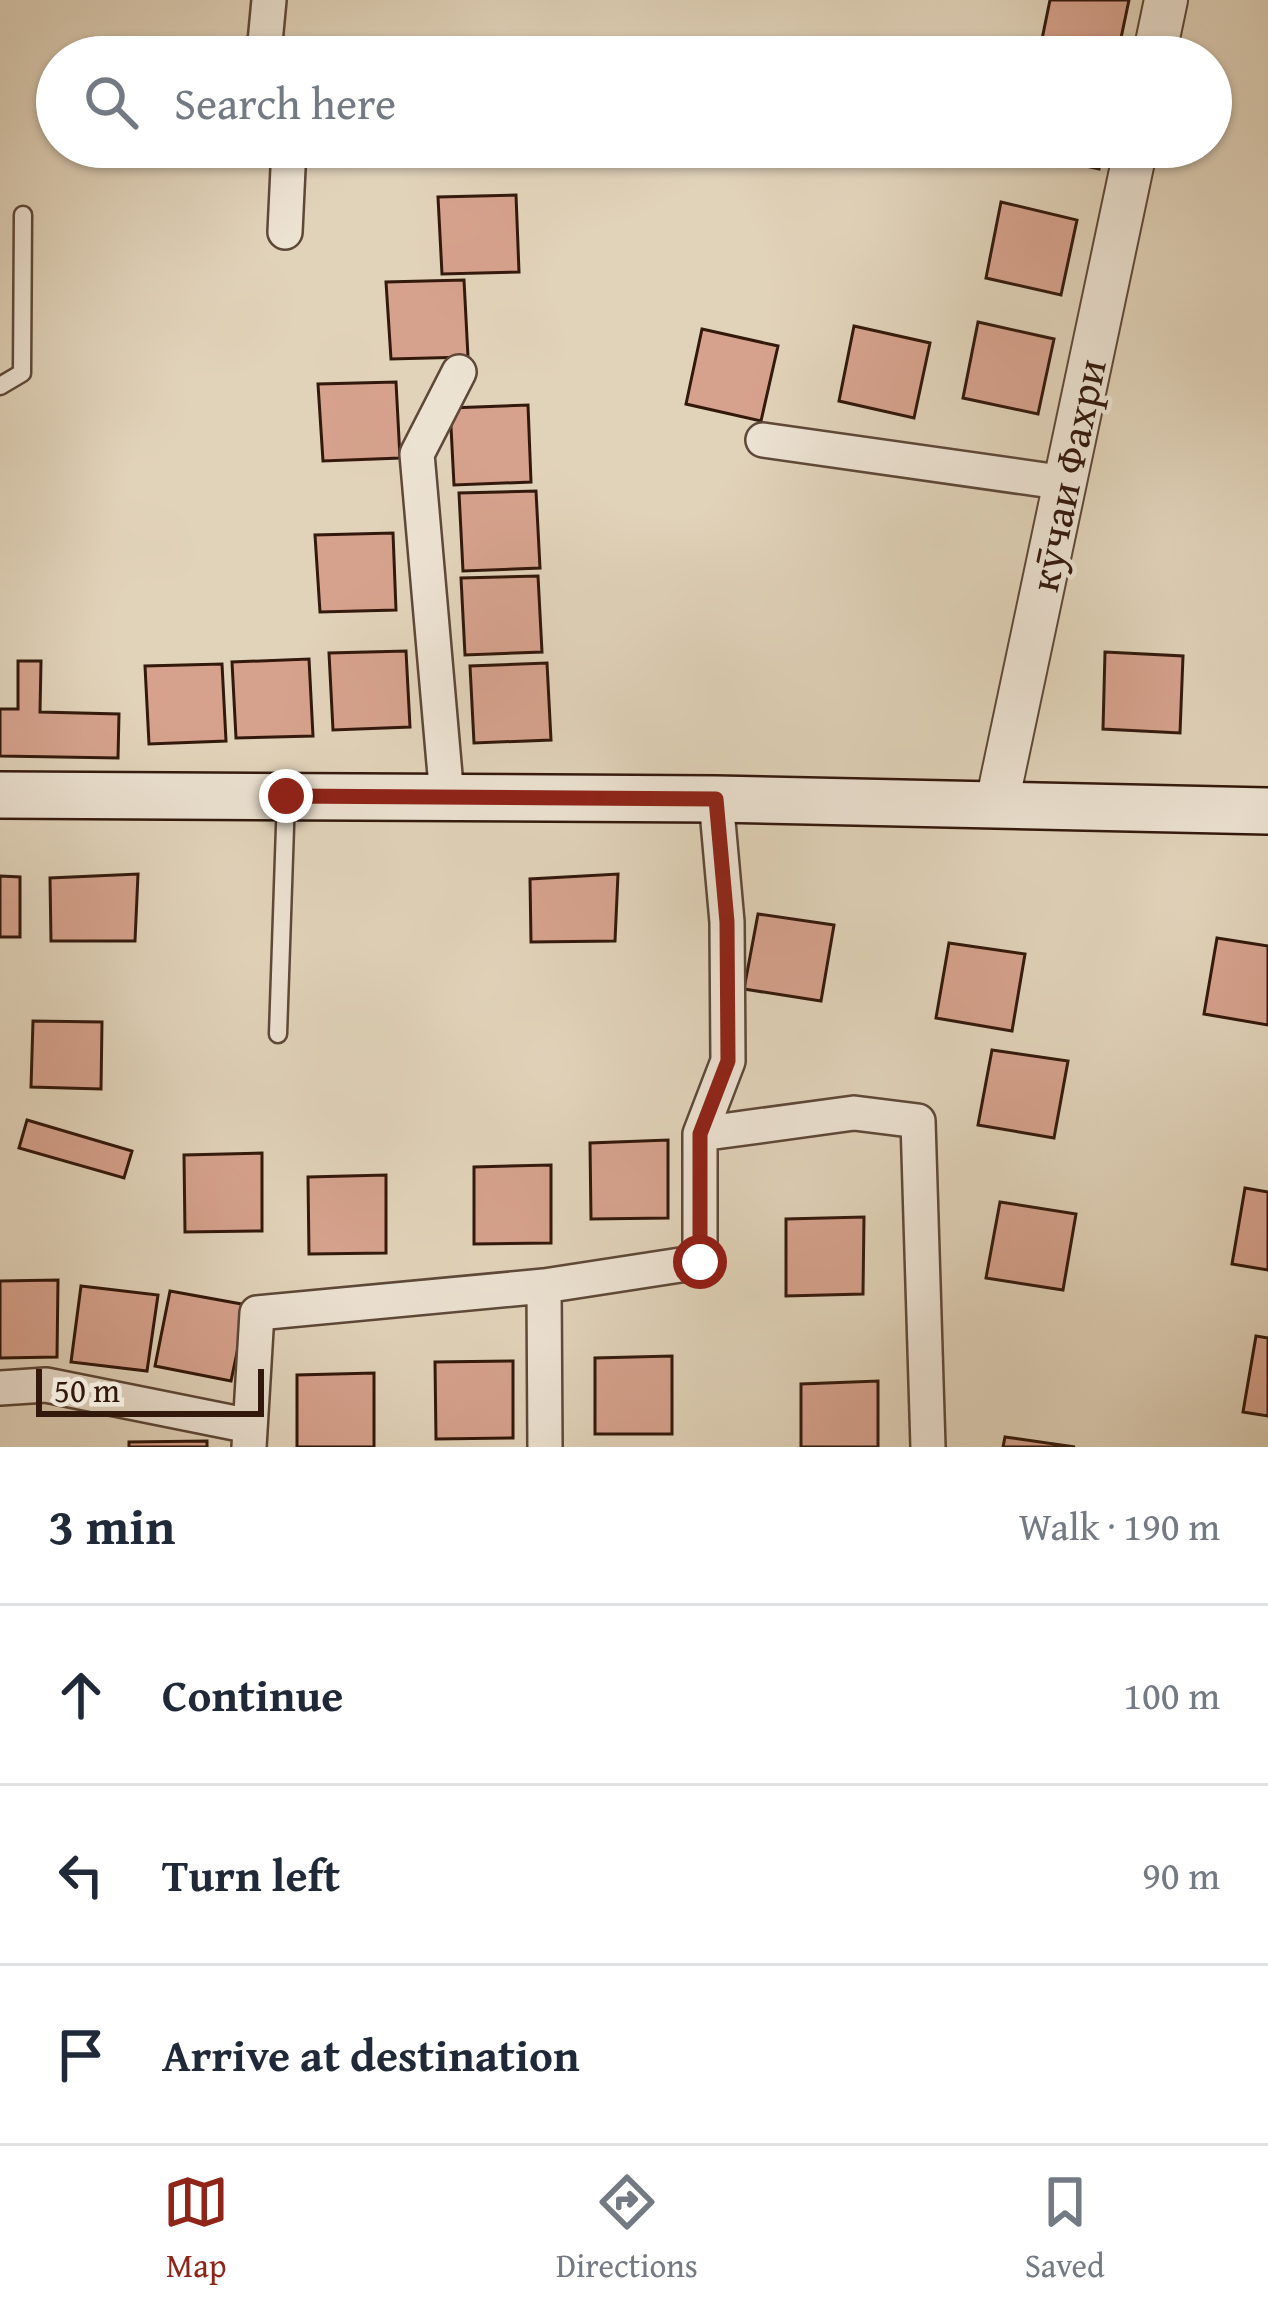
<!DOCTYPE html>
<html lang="en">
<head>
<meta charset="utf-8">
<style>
	body { margin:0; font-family:"Gentium Book Plus",serif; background:#f6f6f7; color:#1f2937 }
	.scale { position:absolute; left:36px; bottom:30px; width:228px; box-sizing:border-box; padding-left:12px; border:6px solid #33190c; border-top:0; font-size:33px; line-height:42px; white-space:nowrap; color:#33190c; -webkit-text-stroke:9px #ece2d2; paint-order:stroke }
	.stop { position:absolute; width:36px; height:36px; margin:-27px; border:9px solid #8f2418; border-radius:50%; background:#fff }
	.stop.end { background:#8f2418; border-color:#fff; box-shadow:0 3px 12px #0008 }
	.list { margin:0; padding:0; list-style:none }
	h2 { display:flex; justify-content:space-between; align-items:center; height:156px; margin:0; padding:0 48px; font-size:51px }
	h2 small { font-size:39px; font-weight:400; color:#747a83 }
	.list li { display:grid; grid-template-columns:78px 1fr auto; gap:36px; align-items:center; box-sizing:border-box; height:180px; padding:0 48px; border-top:3px solid #e0e1e3 }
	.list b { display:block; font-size:45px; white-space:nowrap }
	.list em { font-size:39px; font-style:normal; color:#747a83 }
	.icon { flex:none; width:66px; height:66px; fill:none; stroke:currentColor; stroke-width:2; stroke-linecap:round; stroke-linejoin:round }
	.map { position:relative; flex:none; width:1268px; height:1447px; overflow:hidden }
	.search { position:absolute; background:#fff; box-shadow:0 3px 9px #0004; left:36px; right:36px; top:36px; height:132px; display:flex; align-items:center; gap:30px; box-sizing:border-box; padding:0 42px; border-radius:66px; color:#747a83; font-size:45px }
	.sheet { height:696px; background:#fff }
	nav { display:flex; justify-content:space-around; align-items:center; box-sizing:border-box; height:168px; border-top:3px solid #e0e1e3; background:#fff; font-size:33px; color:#747a83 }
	nav a { display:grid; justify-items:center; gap:6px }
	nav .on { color:#8f2418 }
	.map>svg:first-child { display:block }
	.building { fill:#d6a28d; stroke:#33190c; stroke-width:3 }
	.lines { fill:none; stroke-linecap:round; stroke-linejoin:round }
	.service-casing { stroke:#5e4838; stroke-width:21 }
	.minor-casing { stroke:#5e4838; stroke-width:38 }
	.tertiary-casing { stroke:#5e4838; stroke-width:46 }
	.secondary-casing { stroke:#33190c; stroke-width:50 }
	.service { stroke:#ece2d2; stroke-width:16 }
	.minor { stroke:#ece2d2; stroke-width:33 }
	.tertiary { stroke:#ece2d2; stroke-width:42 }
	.secondary { stroke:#ece2d2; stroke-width:45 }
	.route { stroke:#8f2418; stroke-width:15 }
	.labels { text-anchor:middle; stroke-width:9; stroke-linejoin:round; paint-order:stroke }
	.street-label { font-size:42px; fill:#33190c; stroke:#ece2d2 }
</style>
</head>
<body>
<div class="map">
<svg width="1268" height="1447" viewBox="0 0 1268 1447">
	<rect width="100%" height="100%" fill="#e1d3ba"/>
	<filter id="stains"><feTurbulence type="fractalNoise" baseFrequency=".00167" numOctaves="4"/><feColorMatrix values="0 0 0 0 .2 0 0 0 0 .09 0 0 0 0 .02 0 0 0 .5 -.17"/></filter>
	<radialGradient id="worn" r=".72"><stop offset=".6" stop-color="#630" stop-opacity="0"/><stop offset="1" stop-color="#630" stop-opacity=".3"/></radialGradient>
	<path class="building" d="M 1050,0 L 1129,0 L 1117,57 L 1041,44 Z
		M 1024,147 L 1103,147 L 1099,169 L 1023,152 Z
		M 516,195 L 519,272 L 442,274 L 438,197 Z
		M 1001,202 L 1077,220 L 1061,295 L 986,278 Z
		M 464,280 L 468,357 L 391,359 L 386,282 Z
		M 978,322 L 1054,339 L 1038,414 L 963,398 Z
		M 854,326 L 930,343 L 914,418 L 839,401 Z
		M 702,329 L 778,346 L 761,421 L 686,404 Z
		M 396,382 L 400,458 L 323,461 L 318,384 Z
		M 528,405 L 531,482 L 454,485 L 450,408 Z
		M 536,491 L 540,568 L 463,571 L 459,493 Z
		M 393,533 L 396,610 L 320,612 L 315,535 Z
		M 538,576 L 542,652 L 465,655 L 461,578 Z
		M 406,651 L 410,727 L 333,730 L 329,653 Z
		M 1105,652 L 1183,656 L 1180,733 L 1103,729 Z
		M 309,659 L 313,736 L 236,738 L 232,662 Z
		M 18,661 L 41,661 L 40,712 L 119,714 L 118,758 L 0,756 L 0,709 L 18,709 Z
		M 547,663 L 551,740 L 474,743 L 470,666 Z
		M 222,664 L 226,741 L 149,744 L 145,666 Z
		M 138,874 L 135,941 L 51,941 L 50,878 Z
		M 618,874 L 615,941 L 531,942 L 530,879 Z
		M 0,876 L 20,877 L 20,937 L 0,937 Z
		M 758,914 L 834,925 L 821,1001 L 744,989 Z
		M 1217,938 L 1268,946 L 1268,1025 L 1204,1014 Z
		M 949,943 L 1025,954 L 1012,1031 L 936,1018 Z
		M 33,1021 L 102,1022 L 101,1089 L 31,1087 Z
		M 992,1050 L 1068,1061 L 1054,1138 L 978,1125 Z
		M 27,1120 L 132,1151 L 124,1178 L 19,1148 Z
		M 668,1140 L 668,1218 L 591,1219 L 590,1143 Z
		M 262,1153 L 262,1231 L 185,1232 L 184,1155 Z
		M 551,1165 L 551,1243 L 474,1244 L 474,1167 Z
		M 386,1175 L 386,1253 L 309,1254 L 308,1177 Z
		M 1245,1188 L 1268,1192 L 1268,1270 L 1232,1264 Z
		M 1000,1202 L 1076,1214 L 1063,1290 L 986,1278 Z
		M 864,1217 L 863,1294 L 786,1296 L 786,1219 Z
		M 58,1280 L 57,1357 L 0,1358 L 0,1281 Z
		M 81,1286 L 158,1295 L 147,1371 L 71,1362 Z
		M 170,1291 L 247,1305 L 231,1381 L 155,1366 Z
		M 1256,1336 L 1268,1338 L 1268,1416 L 1243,1412 Z
		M 672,1356 L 672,1434 L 595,1434 L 595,1358 Z
		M 513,1361 L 513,1438 L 436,1439 L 435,1362 Z
		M 374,1373 L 374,1447 L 297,1447 L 297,1375 Z
		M 878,1381 L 878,1447 L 801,1447 L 801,1384 Z
		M 1005,1437 L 1075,1447 L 1003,1447 Z
		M 207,1441 L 207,1447 L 129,1447 L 129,1442 Z"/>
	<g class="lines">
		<defs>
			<path id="service" d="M 0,386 L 22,373 L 23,215
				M 278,1034 L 286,797"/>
			<path id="minor" d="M 269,0 L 264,53 L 277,57
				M 285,232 L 289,147
				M 763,440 L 1066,483
				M 447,798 L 417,454 L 459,372
				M 700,1134 L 854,1113 L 918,1121 L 928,1447
				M 544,1286 L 545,1447
				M 0,1388 L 46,1385 L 250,1426
				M 249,1447 L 257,1313 L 544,1286 L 700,1262 L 700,1134 L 728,1061 L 727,922 L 716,799"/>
			<path id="tertiary" d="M 1154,57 L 1166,0
				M 997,803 L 1136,147"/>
			<path id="secondary" d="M 0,795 L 716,799 L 1268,811"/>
		</defs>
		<use href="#service" class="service-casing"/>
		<use href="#minor" class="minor-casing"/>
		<use href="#tertiary" class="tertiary-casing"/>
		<use href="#secondary" class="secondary-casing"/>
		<use href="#service" class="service"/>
		<use href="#minor" class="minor"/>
		<use href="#tertiary" class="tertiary"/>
		<use href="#secondary" class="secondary"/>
	</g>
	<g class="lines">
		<path class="route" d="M 286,796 L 716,799 L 727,922 L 728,1061 L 700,1134 L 700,1262"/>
	</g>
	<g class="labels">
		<g class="street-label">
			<text transform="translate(1067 475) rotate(-78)" y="15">кӯчаи Фахри</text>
		</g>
	</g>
	<rect width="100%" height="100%" filter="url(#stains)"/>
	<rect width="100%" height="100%" fill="url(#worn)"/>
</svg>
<div class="scale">50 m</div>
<div class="stop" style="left:700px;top:1262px"></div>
<div class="stop end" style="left:286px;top:796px"></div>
<div class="search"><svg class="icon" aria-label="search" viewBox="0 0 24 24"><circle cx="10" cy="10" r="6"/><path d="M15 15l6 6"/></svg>Search here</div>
</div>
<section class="sheet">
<h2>3 min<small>Walk · 190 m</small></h2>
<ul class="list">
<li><svg class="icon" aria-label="ahead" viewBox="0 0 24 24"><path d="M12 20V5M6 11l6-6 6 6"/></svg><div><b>Continue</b></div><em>100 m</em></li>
<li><svg class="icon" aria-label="left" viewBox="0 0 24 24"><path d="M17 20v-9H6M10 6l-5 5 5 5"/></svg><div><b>Turn left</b></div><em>90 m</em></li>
<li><svg class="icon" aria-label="arrive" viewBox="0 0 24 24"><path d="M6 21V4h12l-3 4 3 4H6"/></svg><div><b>Arrive at destination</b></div></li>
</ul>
</section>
<nav>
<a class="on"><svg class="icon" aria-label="map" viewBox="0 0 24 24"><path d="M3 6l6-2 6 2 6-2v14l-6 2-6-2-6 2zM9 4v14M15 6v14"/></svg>Map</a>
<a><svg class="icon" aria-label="directions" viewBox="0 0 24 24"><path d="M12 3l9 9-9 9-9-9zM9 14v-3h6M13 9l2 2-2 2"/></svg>Directions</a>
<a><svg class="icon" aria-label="saved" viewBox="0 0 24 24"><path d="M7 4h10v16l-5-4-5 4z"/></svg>Saved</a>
</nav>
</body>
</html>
